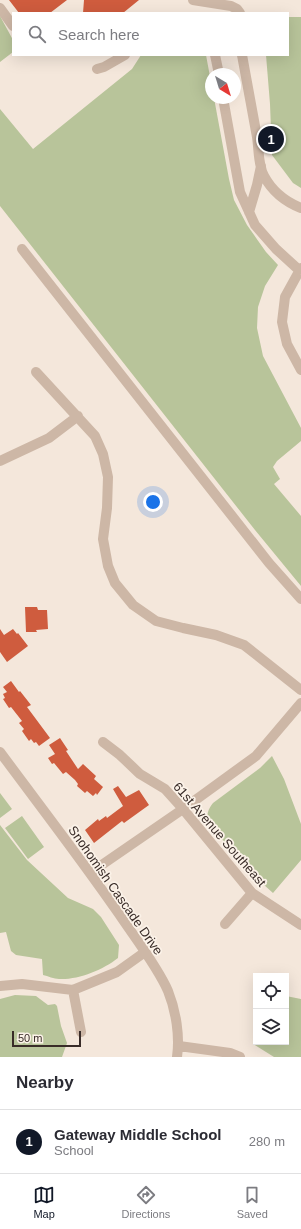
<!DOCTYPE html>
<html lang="en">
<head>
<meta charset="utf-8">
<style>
	body { margin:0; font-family:Helvetica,sans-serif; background:#f7f7f7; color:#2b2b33 }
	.controls { position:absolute; right:12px; bottom:12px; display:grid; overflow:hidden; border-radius:0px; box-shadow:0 4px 16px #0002 }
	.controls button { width:36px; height:36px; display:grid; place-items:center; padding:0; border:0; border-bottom:1px solid #e1e1e2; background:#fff; color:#2b2b33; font:20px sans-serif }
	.compass { position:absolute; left:205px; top:68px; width:36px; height:36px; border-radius:50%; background:#fff; box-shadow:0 4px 16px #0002; rotate:142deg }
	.scale { position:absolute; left:12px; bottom:10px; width:69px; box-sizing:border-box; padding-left:4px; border:2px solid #392c28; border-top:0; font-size:11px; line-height:14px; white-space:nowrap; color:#392c28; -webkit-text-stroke:3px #fbf2e8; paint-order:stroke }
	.you { position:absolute; left:153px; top:502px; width:14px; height:14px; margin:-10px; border:3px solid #fff; border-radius:50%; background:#1a73e8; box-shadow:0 0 0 6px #1a73e833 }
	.badge { display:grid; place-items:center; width:26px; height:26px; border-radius:50%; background:#111827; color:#fff; font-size:13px; font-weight:700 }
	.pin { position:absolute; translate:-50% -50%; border:2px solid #fff; box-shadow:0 1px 4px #0006 }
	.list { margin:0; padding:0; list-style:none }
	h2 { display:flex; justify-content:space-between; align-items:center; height:52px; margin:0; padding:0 16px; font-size:17px }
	h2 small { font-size:13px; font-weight:400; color:#7c7c81 }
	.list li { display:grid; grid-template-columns:26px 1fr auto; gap:12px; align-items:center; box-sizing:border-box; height:64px; padding:0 16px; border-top:1px solid #e1e1e2 }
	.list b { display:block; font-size:15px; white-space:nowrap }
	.list p { margin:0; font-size:13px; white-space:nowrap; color:#7c7c81 }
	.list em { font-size:13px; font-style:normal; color:#7c7c81 }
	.icon { flex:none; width:22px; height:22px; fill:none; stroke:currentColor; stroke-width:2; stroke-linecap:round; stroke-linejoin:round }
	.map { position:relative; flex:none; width:301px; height:1057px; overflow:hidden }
	.search { position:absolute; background:#fff; box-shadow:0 4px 16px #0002; left:12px; right:12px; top:12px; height:44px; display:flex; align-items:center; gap:10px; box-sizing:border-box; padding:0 14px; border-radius:0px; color:#7c7c81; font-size:15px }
	.sheet { height:116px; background:#fff }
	nav { display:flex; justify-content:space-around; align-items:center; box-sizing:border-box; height:56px; border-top:1px solid #e1e1e2; background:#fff; font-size:11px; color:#7c7c81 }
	nav a { display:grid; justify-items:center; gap:2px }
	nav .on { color:#111827 }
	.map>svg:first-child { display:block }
	.green { fill:#b8c49a }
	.building { fill:#cf5c3e }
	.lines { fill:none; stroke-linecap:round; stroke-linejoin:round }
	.minor { stroke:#cdb7a6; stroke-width:10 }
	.labels { text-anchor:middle; stroke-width:3.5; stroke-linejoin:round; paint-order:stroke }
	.street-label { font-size:13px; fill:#392c28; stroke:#fbf2e8 }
</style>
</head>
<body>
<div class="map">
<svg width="301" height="1057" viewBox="0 0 301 1057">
	<rect width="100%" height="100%" fill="#f4e7db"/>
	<path class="green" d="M 0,16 L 13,40 L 13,52 L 0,62 Z
		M 288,17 L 301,17 L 301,188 L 293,183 L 272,155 L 270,104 L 266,55 L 288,55 Z
		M 141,55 L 206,55 L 211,82 L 211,98 L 214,98 L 229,179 L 234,200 L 247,225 L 266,252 L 278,265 L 265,286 L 258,307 L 257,328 L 263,356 L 301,428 L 301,441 L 277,461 L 273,467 L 280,479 L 274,484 L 301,516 L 301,586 L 255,530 L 0,206 L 0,109 L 33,149 L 132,69 Z
		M 272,756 L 284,779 L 301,824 L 301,860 L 273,893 L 254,876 L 207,822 C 207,814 208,809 213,803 L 260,768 Z
		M 0,793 L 12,809 L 0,818 Z
		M 22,816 L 44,847 L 28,859 L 5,828 Z
		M 0,825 L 27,860 L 68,898 L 93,909 L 101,917 L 119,945 L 118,958 C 103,970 78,980 59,979 C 54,979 48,976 43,975 L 42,959 L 16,955 L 11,951 L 6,932 L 0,933 Z
		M 15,995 L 36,996 L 48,1005 L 55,1004 L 57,1006 L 61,1026 L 67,1043 L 62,1057 L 0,1057 L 0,999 Z
		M 286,996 L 301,999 L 301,1057 L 274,1057 L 253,1044 L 256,1018 L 256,1042 L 286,1042 Z"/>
	<path class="building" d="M 9,0 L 67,0 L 50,13 L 19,13 Z
		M 84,0 L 139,0 L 123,13 L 83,13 Z
		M 25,607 L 37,607 L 38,610 L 47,610 L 48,629 L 36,630 L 37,632 L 26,632 Z
		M 0,629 L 4,635 L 13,629 L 17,634 L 18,633 L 28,646 L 7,662 L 0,652 Z
		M 11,681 L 19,692 L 20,691 L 31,705 L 27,707 L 50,738 L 39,746 L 36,742 L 34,743 L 31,739 L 29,741 L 22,731 L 24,729 L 19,723 L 22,721 L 11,707 L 9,708 L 3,699 L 5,698 L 3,694 L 7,692 L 3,687 Z
		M 60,738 L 68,750 L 66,751 L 78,769 L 83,764 L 96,776 L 94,779 L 103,787 L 97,795 L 96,793 L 93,796 L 87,791 L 85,793 L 77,786 L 78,784 L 75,780 L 66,772 L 63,774 L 54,763 L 52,764 L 48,758 L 55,754 L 49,745 Z
		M 118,786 L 126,797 L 139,790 L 149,805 L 124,823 L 122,821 L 94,843 L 85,830 L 98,819 L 99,821 L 106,816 L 107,818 L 123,806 L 113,789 Z"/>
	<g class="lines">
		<path class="minor" d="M 193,0 L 231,6 L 237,9 L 240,13
			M 0,8 L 13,26
			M 215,55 L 219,74
			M 242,55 C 247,82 252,110 257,137 C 259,150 258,165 264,176 C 272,191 286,202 301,208
			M 97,69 L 104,67 L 125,55
			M 223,98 L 240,192 L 255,225 L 276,249 L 299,270
			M 249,212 L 257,185 L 261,166
			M 22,249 L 269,563 L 301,599
			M 301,268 L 285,297 L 282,322 L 287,344 L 301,370
			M 36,372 L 95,436 L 103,454 L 108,477 L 107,508 L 103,539 L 108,566 L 115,583 L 133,605 L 156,621 L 183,628 L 216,635 L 244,645 L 301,690
			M 0,461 L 49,438 L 78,416
			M 103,742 L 120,755 L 140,774 L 165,789 L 183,809 L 252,893 L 301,925
			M 0,752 C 40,806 81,859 119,914 C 135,938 157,966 168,991 C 176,1011 180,1036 177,1057
			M 90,873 L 183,809 L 256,756 L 301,703
			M 225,924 L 252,893
			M 0,986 L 22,984 L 73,990 L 117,972 L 145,952
			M 73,990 L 81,1032
			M 179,1046 L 230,1053 L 240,1057"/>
	</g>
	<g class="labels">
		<g class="street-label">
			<text transform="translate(220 834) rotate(49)" y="5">61st Avenue Southeast</text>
			<text transform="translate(116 890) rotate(55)" y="5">Snohomish Cascade Drive</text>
		</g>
	</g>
</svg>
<div class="controls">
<button><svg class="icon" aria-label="locate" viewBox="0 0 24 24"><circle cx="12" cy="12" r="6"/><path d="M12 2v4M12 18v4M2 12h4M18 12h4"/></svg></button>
<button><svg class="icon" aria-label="layers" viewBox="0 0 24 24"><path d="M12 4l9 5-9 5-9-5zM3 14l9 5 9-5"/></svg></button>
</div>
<svg class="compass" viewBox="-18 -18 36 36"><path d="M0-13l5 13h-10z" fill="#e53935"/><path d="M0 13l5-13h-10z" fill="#7c7c81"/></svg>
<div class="scale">50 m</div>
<div class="you"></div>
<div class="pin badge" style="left:271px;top:139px">1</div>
<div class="search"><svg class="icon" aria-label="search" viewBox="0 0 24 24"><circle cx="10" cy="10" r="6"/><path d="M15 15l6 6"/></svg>Search here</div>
</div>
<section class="sheet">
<h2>Nearby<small></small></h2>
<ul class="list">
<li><span class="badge">1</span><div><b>Gateway Middle School</b><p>School</p></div><em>280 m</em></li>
</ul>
</section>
<nav>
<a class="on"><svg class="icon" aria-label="map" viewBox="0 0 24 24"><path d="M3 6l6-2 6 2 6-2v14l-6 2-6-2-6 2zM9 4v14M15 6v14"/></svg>Map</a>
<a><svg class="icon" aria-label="directions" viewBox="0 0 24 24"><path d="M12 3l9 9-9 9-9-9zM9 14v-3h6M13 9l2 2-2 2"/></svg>Directions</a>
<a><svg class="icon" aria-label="saved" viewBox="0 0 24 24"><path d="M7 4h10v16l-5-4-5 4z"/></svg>Saved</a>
</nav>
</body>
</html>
